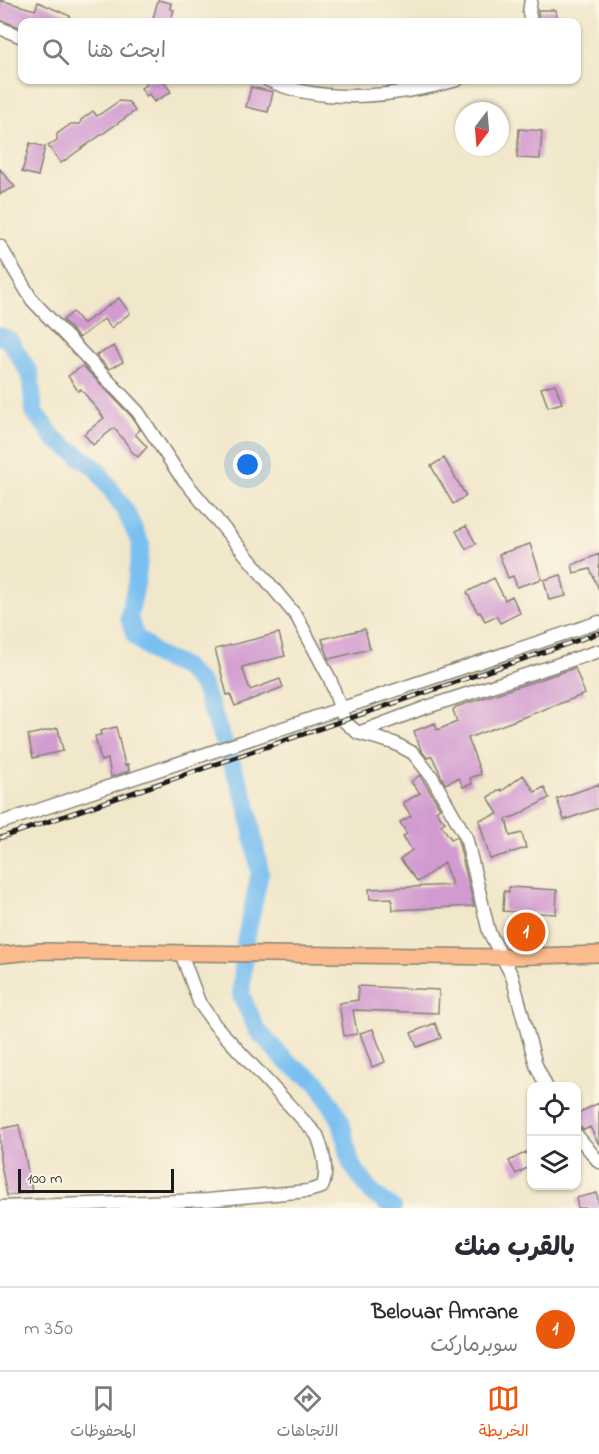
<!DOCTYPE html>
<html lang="ar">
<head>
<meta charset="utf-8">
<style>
	body { margin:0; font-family:"Indie Flower","Playpen Sans Arabic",sans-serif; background:#f2f2f3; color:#2b2b33; direction:rtl }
	.controls { position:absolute; right:18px; bottom:18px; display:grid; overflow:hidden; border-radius:12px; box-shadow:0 2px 4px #0004 }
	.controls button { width:54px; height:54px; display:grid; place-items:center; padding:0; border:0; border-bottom:2px solid #e1e1e2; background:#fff; color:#2b2b33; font:30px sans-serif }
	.compass { position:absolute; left:455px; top:102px; width:54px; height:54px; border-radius:50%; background:#fff; box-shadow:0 2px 4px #0004; rotate:196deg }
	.scale { position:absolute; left:18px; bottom:15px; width:156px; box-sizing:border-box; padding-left:6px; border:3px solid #1c1c1c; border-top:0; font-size:16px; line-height:21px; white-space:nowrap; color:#1c1c1c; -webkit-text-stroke:4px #fcf5e5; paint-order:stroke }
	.you { position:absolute; left:248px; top:465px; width:21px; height:21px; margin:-15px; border:4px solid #fff; border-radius:50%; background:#1a73e8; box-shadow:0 0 0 9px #1a73e833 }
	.badge { display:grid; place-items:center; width:39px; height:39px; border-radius:50%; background:#ea580c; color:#fff; font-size:20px; font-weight:700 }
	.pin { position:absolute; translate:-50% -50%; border:3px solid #fff; box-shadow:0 2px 6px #0006 }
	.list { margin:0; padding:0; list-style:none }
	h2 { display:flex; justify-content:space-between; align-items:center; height:78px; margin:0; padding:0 24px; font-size:26px }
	h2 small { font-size:20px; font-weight:400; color:#7c7c81 }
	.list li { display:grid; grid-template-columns:39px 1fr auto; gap:18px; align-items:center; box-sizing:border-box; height:84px; padding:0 24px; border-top:2px solid #e1e1e2 }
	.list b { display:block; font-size:22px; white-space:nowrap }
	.list p { margin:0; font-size:20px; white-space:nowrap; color:#7c7c81 }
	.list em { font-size:20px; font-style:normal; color:#7c7c81 }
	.icon { flex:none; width:33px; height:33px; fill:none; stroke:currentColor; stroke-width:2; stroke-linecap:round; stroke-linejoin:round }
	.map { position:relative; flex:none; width:599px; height:1208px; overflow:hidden; direction:ltr }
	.search { position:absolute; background:#fff; box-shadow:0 2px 4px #0004; left:18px; right:18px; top:18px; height:66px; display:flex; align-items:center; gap:15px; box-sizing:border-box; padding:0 21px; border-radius:12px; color:#7c7c81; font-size:22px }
	.sheet { height:162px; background:#fff }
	nav { display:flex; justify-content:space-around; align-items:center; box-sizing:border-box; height:84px; border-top:2px solid #e1e1e2; background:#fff; font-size:16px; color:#7c7c81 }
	nav a { display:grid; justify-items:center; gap:3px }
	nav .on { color:#ea580c }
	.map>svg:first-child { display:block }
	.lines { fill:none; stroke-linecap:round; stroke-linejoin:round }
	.river { stroke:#79bff1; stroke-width:18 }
	.building { fill:#d19ad0 }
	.minor-casing { stroke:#868273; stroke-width:15 }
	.major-casing { stroke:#868273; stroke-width:18 }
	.minor { stroke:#fff; stroke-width:12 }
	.major { stroke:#fbbb8d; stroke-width:15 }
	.rail-casing { stroke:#1c1c1c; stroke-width:5 }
	.rail { stroke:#fcf5e5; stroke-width:3; stroke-dasharray:9; stroke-linecap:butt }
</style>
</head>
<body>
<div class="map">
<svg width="599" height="1208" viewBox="0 0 599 1208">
	<rect width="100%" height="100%" fill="#fcf5e5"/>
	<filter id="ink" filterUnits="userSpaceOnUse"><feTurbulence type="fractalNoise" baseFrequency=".0167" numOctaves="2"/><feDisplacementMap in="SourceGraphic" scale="12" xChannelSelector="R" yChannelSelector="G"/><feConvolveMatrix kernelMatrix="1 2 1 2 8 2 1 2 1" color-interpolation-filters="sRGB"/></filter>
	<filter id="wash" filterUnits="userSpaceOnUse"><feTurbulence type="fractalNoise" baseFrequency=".008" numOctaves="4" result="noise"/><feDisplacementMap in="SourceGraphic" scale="24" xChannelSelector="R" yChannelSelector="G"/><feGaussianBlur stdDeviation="1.35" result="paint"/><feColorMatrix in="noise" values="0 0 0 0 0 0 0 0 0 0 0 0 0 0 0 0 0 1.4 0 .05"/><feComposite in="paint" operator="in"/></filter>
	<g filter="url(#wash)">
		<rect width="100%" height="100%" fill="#f1e7ca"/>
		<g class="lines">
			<path class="river" d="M 0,336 L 10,341 L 30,374 L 34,412 L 55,439 L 96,468 L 125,510 L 141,545 L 136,584 L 129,617 L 135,636 L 158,656 L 184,667 L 202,685 L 247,804 L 260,873 L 245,943 L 241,995 L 257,1030 L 287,1062 L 318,1083 L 341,1121 L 351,1164 L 372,1193 L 393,1208"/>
		</g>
		<g id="blocks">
			<path class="building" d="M 0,0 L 35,10 L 38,2 L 70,16 L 67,22 L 22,22 L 22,28 L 0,20 Z
				M 158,0 L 171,3 L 170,9 L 174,10 L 170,22 L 152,22 Z
				M 538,10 L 556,10 L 557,22 L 539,22 Z
				M 144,80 L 163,80 L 171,92 L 154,102 L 149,94 L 146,96 L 141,88 L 147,85 Z
				M 251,87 L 273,92 L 268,112 L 246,107 Z
				M 119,101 L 129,102 L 135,111 L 61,163 L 48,146 L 57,140 L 57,134 L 71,124 L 80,124 L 81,120 L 93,111 L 97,116 Z
				M 519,129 L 542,131 L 540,159 L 517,158 Z
				M 30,143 L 45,147 L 38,176 L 22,172 Z
				M 0,169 L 15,187 L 0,194 Z
				M 119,298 L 130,313 L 111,328 L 104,319 L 79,338 L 63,320 L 73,312 L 83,324 Z
				M 114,346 L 123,362 L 109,369 L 96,355 Z
				M 83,366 L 132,417 L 140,430 L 135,434 L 147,447 L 138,457 L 129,449 L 130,448 L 114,428 L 93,445 L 84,434 L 104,418 L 81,389 L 78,391 L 68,376 Z
				M 555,384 L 562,403 L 548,407 L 541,388 Z
				M 444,458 L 466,496 L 453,504 L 431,466 Z
				M 466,526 L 476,544 L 466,549 L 456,531 Z
				M 530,544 L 542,579 L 517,587 L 513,576 L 508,578 L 499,554 Z
				M 599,554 L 599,590 L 590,569 L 574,573 L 572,565 Z
				M 561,575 L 566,596 L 549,600 L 544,580 Z
				M 494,578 L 505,600 L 512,596 L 520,613 L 500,623 L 496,616 L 485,621 L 480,612 L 478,613 L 467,592 Z
				M 365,629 L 370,649 L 329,659 L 322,639 Z
				M 279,633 L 285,656 L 242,667 L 250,690 L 280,679 L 283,687 L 235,706 L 230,694 L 227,695 L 215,649 Z
				M 575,668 L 585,694 L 468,738 L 481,774 L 470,778 L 472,784 L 463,787 L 459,778 L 445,784 L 432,756 L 427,758 L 421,750 L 414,731 L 435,723 L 437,730 L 457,722 L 453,710 L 456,707 Z
				M 116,727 L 125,765 L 128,764 L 129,771 L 111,777 L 108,759 L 101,761 L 95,736 L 101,735 L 100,731 Z
				M 58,728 L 63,751 L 33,758 L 28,735 Z
				M 420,775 L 440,808 L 436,811 L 445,822 L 441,825 L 451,839 L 457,837 L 458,840 L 474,906 L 393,910 L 392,898 L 370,899 L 369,889 L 452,885 L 444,863 L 418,882 L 400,859 L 412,850 L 403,836 L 407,834 L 400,822 L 411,816 L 403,803 L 420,793 L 411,782 Z
				M 523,775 L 535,792 L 544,787 L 549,798 L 516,816 L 506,819 L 510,836 L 522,833 L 526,848 L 490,859 L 479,820 L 498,814 L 488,797 L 501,789 L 502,791 Z
				M 599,784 L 599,808 L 564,820 L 557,799 Z
				M 509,887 L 557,890 L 556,914 L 503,911 L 504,891 L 509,892 Z
				M 358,986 L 439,990 L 438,1013 L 353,1010 L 357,1034 L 344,1036 L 339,1003 L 358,1000 Z
				M 435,1023 L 441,1038 L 417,1047 L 411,1033 Z
				M 373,1029 L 385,1062 L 372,1067 L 360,1033 Z
				M 599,1103 L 599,1145 L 590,1127 L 584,1130 L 576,1125 L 576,1114 Z
				M 19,1125 L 32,1192 L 7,1196 L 0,1160 L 0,1129 Z
				M 526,1152 L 531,1166 L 516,1174 L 509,1161 Z
				M 597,1193 L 599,1208 L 578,1208 L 576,1198 Z"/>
		</g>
	</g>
	<g filter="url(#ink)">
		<use href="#blocks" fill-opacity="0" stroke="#868273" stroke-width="1.5"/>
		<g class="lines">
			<defs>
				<path id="minor" d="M 531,22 L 529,12 L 531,0
					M 0,28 L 22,37
					M 268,80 C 323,106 400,96 457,80
					M 0,246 L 32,300 L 138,412 L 179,474 L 297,617 L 330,679 L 345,722 L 358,733 L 394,743 L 413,753 L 432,777 L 466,837 L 489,932 L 512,976 L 536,1065 L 546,1086
					M 358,733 L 424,708 L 599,651
					M 0,823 L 599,622
					M 576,1134 L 599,1162
					M 0,1207 L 208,1200 L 308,1191 L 322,1187 C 329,1173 323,1150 317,1135 L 215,1025 L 199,1002 L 181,953"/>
				<path id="major" d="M 0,955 L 41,951 L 503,957 L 599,954"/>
			</defs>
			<use href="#minor" class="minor-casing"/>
			<use href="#major" class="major-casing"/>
			<use href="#minor" class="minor"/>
			<use href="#major" class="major"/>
			<defs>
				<path id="rail" d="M 0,838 L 599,633"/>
			</defs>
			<use href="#rail" class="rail-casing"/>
			<use href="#rail" class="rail"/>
		</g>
	</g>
</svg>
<div class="controls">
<button><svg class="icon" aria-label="locate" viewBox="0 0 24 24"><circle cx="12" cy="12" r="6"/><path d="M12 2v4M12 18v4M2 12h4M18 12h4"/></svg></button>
<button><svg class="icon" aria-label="layers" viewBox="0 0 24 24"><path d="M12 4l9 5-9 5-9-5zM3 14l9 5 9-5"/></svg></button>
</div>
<svg class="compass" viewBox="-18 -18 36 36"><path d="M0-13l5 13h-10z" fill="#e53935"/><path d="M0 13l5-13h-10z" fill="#7c7c81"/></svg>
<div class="scale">100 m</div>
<div class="you"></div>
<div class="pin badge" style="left:526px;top:932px">1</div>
<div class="search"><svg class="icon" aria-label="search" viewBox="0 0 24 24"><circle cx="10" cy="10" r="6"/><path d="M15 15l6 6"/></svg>ابحث هنا</div>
</div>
<section class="sheet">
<h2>بالقرب منك<small></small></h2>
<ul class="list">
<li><span class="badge">1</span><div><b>Belouar Amrane</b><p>سوبرماركت</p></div><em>350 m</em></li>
</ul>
</section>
<nav>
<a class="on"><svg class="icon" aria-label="map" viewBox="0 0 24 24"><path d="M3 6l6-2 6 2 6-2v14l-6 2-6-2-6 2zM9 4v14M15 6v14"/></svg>الخريطة</a>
<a><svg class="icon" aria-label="directions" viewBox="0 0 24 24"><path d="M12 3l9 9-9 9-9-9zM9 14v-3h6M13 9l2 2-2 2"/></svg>الاتجاهات</a>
<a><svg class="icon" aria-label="saved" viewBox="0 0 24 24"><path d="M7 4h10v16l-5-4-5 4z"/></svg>المحفوظات</a>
</nav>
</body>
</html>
